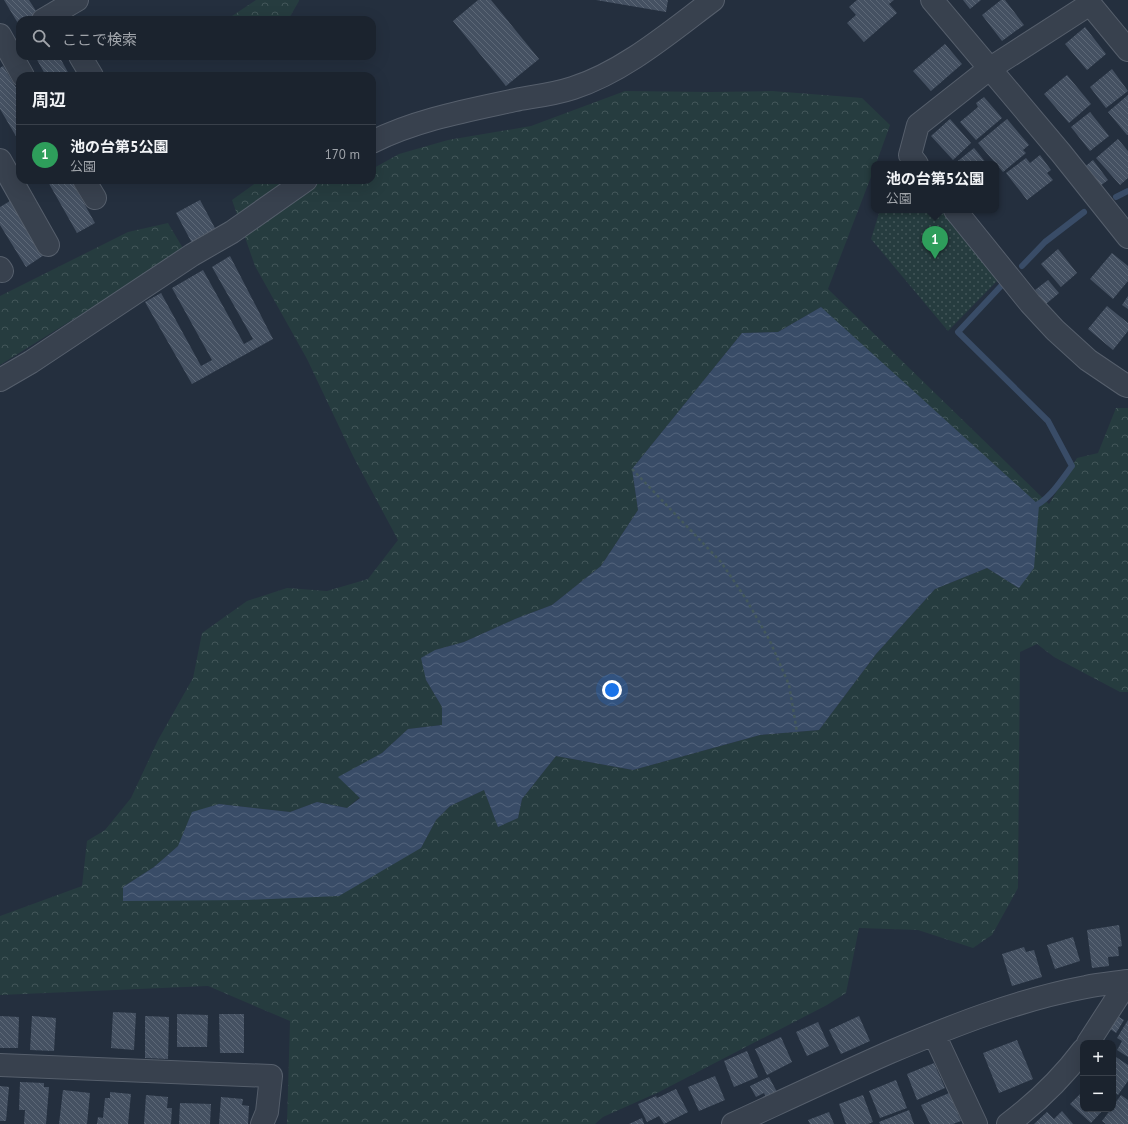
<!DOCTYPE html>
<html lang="ja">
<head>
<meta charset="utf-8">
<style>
	body { margin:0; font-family:"PT Sans","Noto Sans JP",sans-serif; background:#242b36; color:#f1f3f6 }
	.controls { position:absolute; right:12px; bottom:12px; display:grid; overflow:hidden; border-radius:8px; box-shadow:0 4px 16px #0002 }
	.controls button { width:36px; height:36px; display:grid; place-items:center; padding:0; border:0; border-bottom:1px solid #39404a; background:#1b232e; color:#f1f3f6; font:20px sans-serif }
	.you { position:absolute; left:612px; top:690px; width:14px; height:14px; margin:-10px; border:3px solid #fff; border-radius:50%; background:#1a73e8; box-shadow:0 0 0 6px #1a73e833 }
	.badge { display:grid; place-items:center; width:26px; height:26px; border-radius:50%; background:#d93025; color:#fff; font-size:13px; font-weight:700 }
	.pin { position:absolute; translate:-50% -33px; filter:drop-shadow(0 1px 2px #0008) }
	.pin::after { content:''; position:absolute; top:21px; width:14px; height:12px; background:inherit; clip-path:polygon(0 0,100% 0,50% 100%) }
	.popup { position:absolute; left:871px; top:161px; width:128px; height:52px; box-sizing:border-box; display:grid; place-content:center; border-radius:8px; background:#1b232e; filter:drop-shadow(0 1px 3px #0005); font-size:13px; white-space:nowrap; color:#a0a4aa }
	.popup b { font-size:15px; color:#f1f3f6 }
	.popup::after { content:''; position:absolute; left:50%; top:100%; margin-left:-8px; border:8px solid transparent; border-top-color:#1b232e }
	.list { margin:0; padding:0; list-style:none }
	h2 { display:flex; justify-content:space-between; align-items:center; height:52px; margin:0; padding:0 16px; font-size:17px }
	h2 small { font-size:13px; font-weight:400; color:#a0a4aa }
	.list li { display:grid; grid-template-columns:26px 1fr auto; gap:12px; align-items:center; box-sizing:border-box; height:60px; padding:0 16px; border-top:1px solid #39404a }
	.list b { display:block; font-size:15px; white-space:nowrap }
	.list p { margin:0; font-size:13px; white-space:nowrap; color:#a0a4aa }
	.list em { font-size:13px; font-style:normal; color:#a0a4aa }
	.icon { flex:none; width:22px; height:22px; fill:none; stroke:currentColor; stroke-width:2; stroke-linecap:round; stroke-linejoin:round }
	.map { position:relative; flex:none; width:1128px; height:1124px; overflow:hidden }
	.search { position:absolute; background:#1b232e; box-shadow:0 4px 16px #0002; left:16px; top:16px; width:360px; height:44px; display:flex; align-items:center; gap:10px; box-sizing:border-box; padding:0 14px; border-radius:12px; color:#a0a4aa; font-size:15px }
	.panel { position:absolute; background:#1b232e; box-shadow:0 4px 16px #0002; left:16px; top:72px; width:360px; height:112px; border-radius:12px }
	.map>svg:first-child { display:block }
	.grass { fill:url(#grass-dots) }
	.forest { fill:url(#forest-crowns); fill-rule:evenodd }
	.water { fill:url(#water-waves) }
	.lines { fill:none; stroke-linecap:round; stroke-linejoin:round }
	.stream { stroke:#394c67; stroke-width:6 }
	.building { fill:url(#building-back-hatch) }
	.minor-casing { stroke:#565f6c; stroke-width:24 }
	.path { stroke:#44595c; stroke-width:2.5; stroke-dasharray:3 3; stroke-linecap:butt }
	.minor { stroke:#38414e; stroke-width:22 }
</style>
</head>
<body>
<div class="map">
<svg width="1128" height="1124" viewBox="0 0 1128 1124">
	<defs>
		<pattern id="grass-dots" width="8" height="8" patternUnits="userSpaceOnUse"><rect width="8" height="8" fill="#263c3f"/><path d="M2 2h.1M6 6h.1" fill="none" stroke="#435659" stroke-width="1.8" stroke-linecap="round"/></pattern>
		<pattern id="forest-crowns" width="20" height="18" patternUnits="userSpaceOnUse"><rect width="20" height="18" fill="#263c3f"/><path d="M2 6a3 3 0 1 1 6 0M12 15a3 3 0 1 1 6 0" fill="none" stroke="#435659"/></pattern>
		<pattern id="water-waves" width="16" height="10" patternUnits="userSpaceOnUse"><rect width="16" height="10" fill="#394c67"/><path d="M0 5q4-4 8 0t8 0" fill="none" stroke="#53647b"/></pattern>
		<pattern id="building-back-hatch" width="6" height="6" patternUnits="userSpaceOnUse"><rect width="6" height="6" fill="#455162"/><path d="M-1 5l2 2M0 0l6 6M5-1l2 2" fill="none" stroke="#5d6877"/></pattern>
	</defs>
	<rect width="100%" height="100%" fill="#242f3e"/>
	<path class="grass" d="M 880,210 L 943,210 L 999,279 L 948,331 L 871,239 Z"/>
	<path class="forest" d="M 256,0 L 299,0 L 299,1 L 288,20 L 226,20 Z
		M 625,91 L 710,92 L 772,91 L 862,98 L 890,125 L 876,164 L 874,164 L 874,169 L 828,289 L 1049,504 L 1077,458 L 1098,453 L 1116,408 L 1128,408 L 1128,692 L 1120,692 L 1054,657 L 1037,644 L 1020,652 L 1018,888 L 992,935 L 973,948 L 918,930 L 859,928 L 846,993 L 827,1005 L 659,1092 L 603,1117 L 595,1124 L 287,1124 L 290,1021 L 208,986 L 0,995 L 0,916 L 82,886 L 87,841 L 105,830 L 131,798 L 158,740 L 193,678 L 202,633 L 247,601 L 287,588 L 327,591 L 368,579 L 398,540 L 353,456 L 307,359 L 255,266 L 232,200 L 260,180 L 344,180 L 345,181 L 348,180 L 372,180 L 372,169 L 399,154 L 448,140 L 531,126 ZM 821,307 L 1019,588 L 987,568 L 935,589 L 876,654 L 819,730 L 760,735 L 633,770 L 556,756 L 522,799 L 518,818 L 498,826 L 484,790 L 450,806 L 436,820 L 421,848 L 123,887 L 154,867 L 178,846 L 219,804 L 290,812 L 317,802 L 347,808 L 360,797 L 339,777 L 382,753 L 408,729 L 442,725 L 442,707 L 426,680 L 435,650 L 464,642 L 515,619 L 552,605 L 601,566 L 638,510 L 632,469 L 742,333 L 778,332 Z
		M 168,223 L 184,250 L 0,365 L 0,296 L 128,232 Z"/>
	<path class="water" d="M 821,307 L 1039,505 L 1034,568 L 1019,588 L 987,568 L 935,589 L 876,654 L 819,730 L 760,735 L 633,770 L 556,756 L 522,799 L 518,818 L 498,827 L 484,790 L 450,806 L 436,820 L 421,848 L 339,896 L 247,900 L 123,901 L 123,887 L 154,867 L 178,846 L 192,812 L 219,804 L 290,812 L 317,802 L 347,808 L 360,798 L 338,777 L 382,753 L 408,729 L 442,725 L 442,707 L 426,680 L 421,658 L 435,650 L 464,642 L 515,619 L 552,605 L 601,566 L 638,510 L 632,469 L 742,333 L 778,332 Z"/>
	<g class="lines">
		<path class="stream" d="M 1116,197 L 1128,191
			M 1022,266 L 1045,242 L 1084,212
			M 1001,286 L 958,332 L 1048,421 L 1072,466 C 1062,479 1048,502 1032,507"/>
	</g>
	<path class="building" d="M 4,0 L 29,0 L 38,14 L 27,20 L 20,20 L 20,24 L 19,25 Z
		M 478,0 L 491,0 L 539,59 L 506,86 L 453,21 Z
		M 596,0 L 668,0 L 666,12 Z
		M 857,0 L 894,0 L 889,4 L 897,13 L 864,42 L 847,23 L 856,15 L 849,7 Z
		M 963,0 L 981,0 L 970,9 Z
		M 1001,0 L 1005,0 L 1024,25 L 1002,41 L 982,15 Z
		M 1085,27 L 1106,54 L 1087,70 L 1065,44 Z
		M 945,44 L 962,64 L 931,91 L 913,71 Z
		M 35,56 L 59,56 L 70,76 L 46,76 Z
		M 3,66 L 20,94 L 20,143 L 0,109 L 0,68 Z
		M 1112,69 L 1128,91 L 1106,108 L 1090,87 Z
		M 1067,75 L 1091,104 L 1069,123 L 1044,94 Z
		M 1128,95 L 1128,135 L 1127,135 L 1108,112 Z
		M 984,97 L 1002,118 L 976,140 L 960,122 L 978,107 L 976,103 Z
		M 1090,112 L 1109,136 L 1090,151 L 1071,127 Z
		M 950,119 L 971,143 L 953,160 L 931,136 Z
		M 1007,119 L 1029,145 L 1023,150 L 1026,153 L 1003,172 L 978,143 Z
		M 1118,139 L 1128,151 L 1128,178 L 1120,185 L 1096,158 Z
		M 974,148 L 987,164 L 954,164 Z
		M 1040,155 L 1051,170 L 1047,173 L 1053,180 L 1027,200 L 1006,173 L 1026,158 L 1030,163 Z
		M 1093,160 L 1108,180 L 1096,189 L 1081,170 Z
		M 47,180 L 71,180 L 95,223 L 77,233 Z
		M 200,200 L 216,230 L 192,243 L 176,213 Z
		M 10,201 L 44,255 L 26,267 L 0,225 L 0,207 Z
		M 1058,249 L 1077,273 L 1061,287 L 1041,264 Z
		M 1112,253 L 1128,266 L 1128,281 L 1113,299 L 1090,279 Z
		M 230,256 L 273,339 L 192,384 L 145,302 L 161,293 L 201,366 L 212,360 L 172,288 L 203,270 L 244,344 L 253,339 L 212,267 Z
		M 1048,280 L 1059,293 L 1046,304 L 1035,290 Z
		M 1128,296 L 1128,309 L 1122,305 Z
		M 1107,306 L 1128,323 L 1128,331 L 1113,350 L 1088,329 Z
		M 1119,925 L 1122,946 L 1118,947 L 1119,956 L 1108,957 L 1109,966 L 1092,968 L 1087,930 Z
		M 1073,937 L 1080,961 L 1055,969 L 1047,945 Z
		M 1024,947 L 1026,952 L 1034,950 L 1042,977 L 1012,986 L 1002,954 Z
		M 113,1012 L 136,1013 L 134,1050 L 111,1048 Z
		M 177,1014 L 208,1015 L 207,1047 L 177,1047 Z
		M 219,1014 L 244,1014 L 244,1053 L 220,1053 Z
		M 1114,1014 L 1124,1020 L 1116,1033 L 1106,1026 Z
		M 0,1016 L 19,1017 L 18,1048 L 0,1048 Z
		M 32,1016 L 56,1018 L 54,1051 L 30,1050 Z
		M 145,1016 L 169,1017 L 168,1059 L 145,1058 Z
		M 859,1016 L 870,1041 L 841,1054 L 829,1030 Z
		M 1128,1020 L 1128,1057 L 1117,1050 L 1122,1041 L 1117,1038 Z
		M 818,1022 L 829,1046 L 807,1056 L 796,1032 Z
		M 781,1037 L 792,1062 L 767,1075 L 755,1049 Z
		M 1017,1040 L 1033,1079 L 999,1093 L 983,1053 Z
		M 747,1051 L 758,1077 L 734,1087 L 724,1061 Z
		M 1113,1055 L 1128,1065 L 1128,1081 L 1118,1095 L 1113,1091 Z
		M 934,1063 L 945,1088 L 917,1100 L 907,1074 Z
		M 715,1076 L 725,1100 L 699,1111 L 688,1087 Z
		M 769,1077 L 777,1092 L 766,1097 L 764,1093 L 756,1097 L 750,1086 Z
		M 896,1080 L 907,1108 L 880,1118 L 869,1091 Z
		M 20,1082 L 44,1083 L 44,1087 L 49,1087 L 46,1124 L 24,1124 L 25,1110 L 19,1110 Z
		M 0,1086 L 9,1087 L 6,1121 L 0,1121 Z
		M 676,1089 L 688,1112 L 664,1124 L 659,1116 L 647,1122 L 638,1104 L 656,1096 L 657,1098 Z
		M 63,1090 L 90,1093 L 87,1124 L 59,1124 Z
		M 1083,1091 L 1083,1109 L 1104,1109 L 1091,1123 L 1070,1104 Z
		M 110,1092 L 131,1094 L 128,1124 L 97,1124 L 98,1117 L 103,1118 L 105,1098 L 110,1098 Z
		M 949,1093 L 961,1121 L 953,1124 L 930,1124 L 921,1105 Z
		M 146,1095 L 168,1097 L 167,1108 L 172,1108 L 171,1124 L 144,1124 Z
		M 863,1095 L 873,1122 L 868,1124 L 846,1124 L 839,1104 Z
		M 1121,1095 L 1128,1100 L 1128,1124 L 1106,1124 L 1102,1121 L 1111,1109 L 1113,1109 L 1113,1106 Z
		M 221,1097 L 243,1099 L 242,1105 L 249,1106 L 248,1124 L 219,1124 Z
		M 180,1103 L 211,1104 L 210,1124 L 179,1124 Z
		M 909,1110 L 914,1124 L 880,1124 L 879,1122 Z
		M 1062,1111 L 1073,1124 L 1034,1124 L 1047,1112 L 1054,1119 Z
		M 829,1112 L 834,1124 L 810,1124 L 808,1120 Z
		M 642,1118 L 644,1124 L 629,1124 Z"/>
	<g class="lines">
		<defs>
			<path id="minor" d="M 932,0 L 1061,153 L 1128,237
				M 43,20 L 77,0
				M 0,35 L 23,76
				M 80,56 L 92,76
				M 372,142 C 418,119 470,110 520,99 C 538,96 555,94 573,88 C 625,71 670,32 713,0
				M 0,160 L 48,245
				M 917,164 L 910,155 L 918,125 L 989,69 L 1090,4 L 1128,50
				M 84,180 L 95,198
				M 955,210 L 1030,303 L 1055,330 L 1088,360 L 1125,385 L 1128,386
				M 0,268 L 2,271
				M 0,380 L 31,362 L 192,255 L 232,232 L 306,180
				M 934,1034 L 976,1124
				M 1088,1043 L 1128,981
				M 0,1065 L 271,1076 L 267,1112 L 262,1124
				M 733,1124 C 785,1100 836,1076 888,1053 C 952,1026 1017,1000 1086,987 C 1100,984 1114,983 1128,981
				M 1008,1124 C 1036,1103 1062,1078 1083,1050"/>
		</defs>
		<use href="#minor" class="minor-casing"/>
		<path class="path" d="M 632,469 L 721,562 L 746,599 L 770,641 L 789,685 L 797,732"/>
		<use href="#minor" class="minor"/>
	</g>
</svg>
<div class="controls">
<button>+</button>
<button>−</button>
</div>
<div class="you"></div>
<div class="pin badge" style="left:935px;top:259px;background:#2e9e5b">1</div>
<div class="popup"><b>池の台第5公園</b>公園</div>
<div class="search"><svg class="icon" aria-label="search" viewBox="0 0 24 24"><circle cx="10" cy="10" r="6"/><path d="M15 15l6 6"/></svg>ここで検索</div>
<section class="panel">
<h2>周辺<small></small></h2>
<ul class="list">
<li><span class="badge" style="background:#2e9e5b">1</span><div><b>池の台第5公園</b><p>公園</p></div><em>170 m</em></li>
</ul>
</section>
</div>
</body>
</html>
